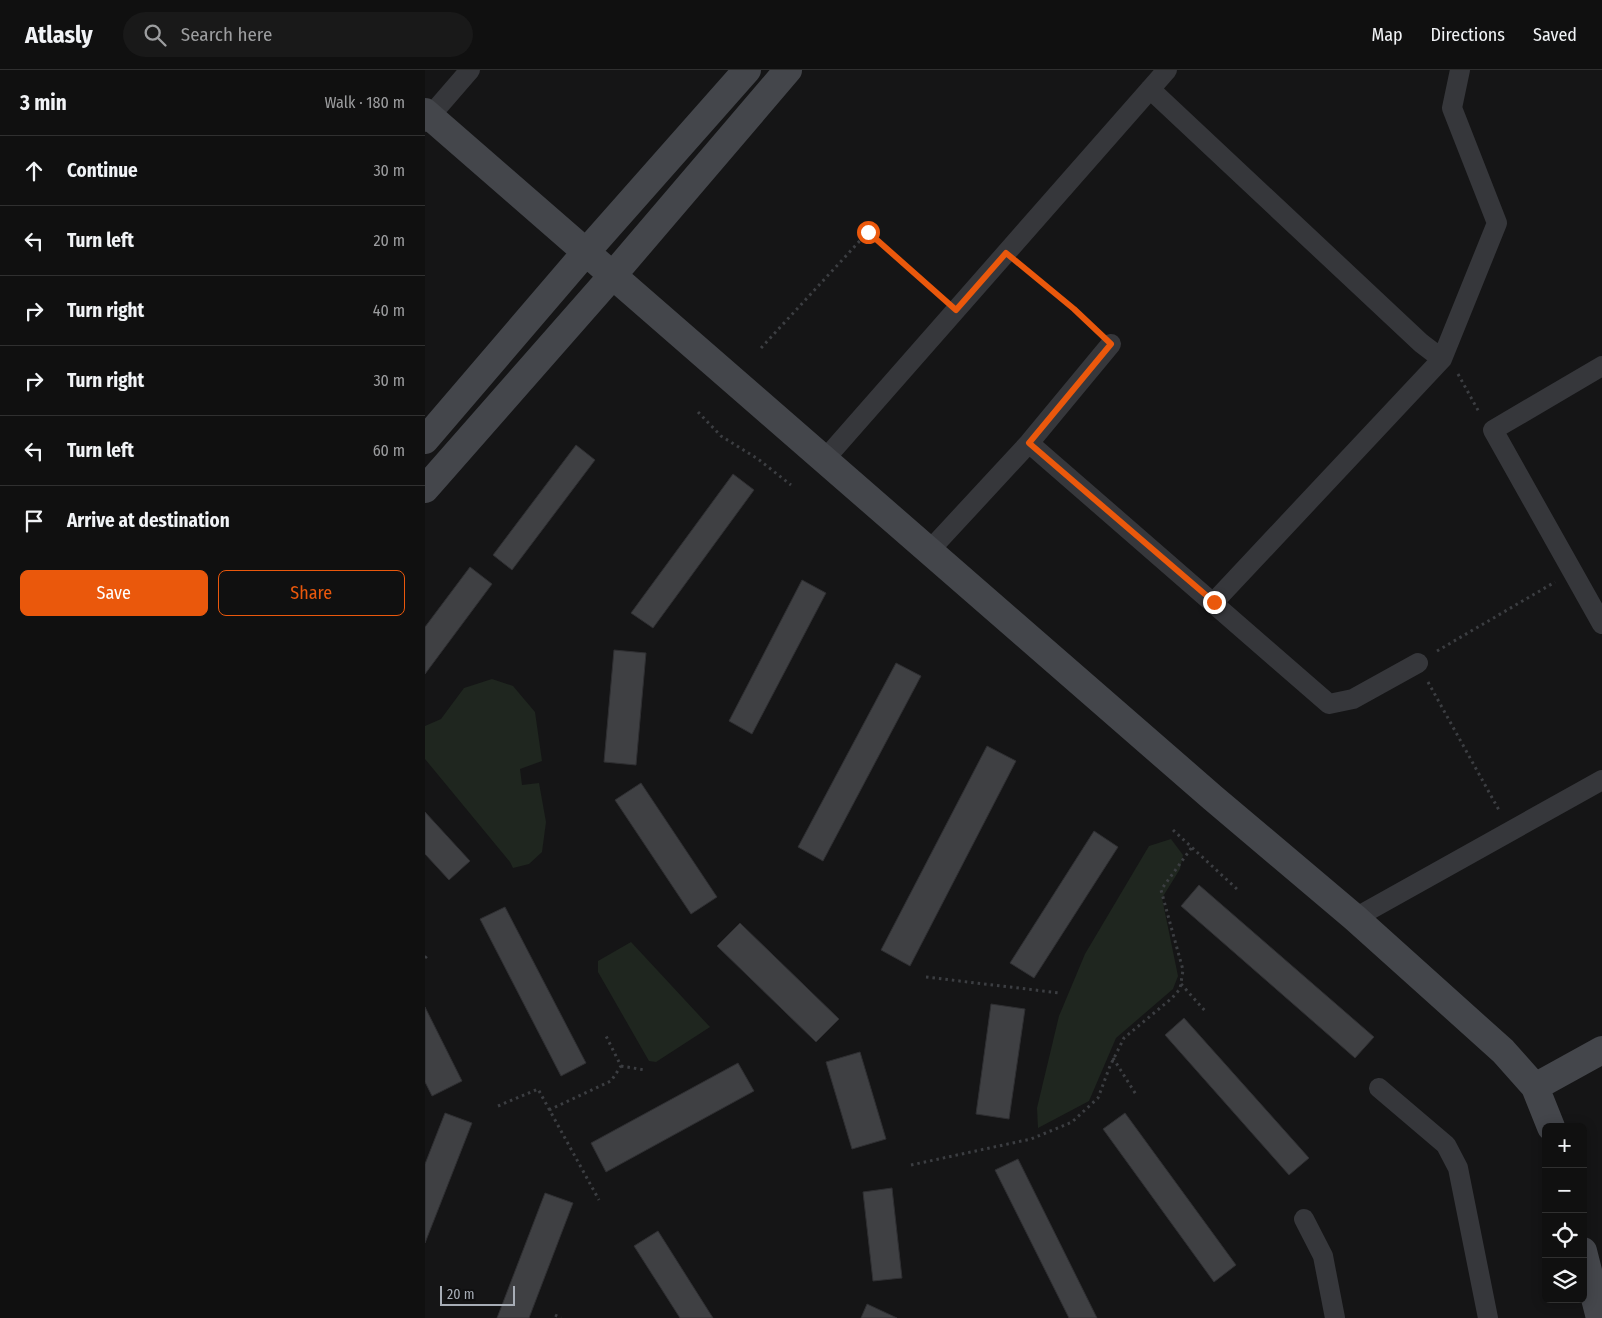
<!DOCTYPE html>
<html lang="en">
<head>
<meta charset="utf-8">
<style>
	body { margin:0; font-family:"Fira Sans Condensed",sans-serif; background:#191919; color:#f1f3f6 }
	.controls { position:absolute; right:15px; bottom:15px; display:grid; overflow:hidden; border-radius:8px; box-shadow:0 2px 12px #0003 }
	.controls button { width:45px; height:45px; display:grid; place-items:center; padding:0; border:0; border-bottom:1px solid #303030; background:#101010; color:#f1f3f6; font:25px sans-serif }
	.scale { position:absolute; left:15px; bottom:12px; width:75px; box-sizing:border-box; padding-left:5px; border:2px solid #a7adb6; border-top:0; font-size:14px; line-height:18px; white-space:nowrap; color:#a7adb6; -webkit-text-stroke:4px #101011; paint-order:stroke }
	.stop { position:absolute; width:15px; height:15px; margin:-11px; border:4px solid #ea580c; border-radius:50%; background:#fff }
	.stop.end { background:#ea580c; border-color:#fff; box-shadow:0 1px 5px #0008 }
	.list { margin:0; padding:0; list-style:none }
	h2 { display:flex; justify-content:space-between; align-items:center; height:65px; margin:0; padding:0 20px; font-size:21px }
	h2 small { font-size:16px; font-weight:400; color:#9c9d9f }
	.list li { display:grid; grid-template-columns:32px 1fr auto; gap:15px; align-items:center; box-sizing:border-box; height:70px; padding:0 20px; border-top:1px solid #303030 }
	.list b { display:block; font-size:19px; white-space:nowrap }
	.list em { font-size:16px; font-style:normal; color:#9c9d9f }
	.actions { display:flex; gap:10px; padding:15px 20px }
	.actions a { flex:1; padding:11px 0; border:1px solid #ea580c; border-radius:8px; text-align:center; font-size:18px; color:#ea580c }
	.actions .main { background:#ea580c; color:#fff }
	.icon { flex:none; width:28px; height:28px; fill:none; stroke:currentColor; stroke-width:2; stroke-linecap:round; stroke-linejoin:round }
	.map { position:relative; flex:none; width:1177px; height:1248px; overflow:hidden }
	header { display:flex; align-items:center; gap:30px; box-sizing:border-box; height:70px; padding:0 25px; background:#101010; border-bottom:1px solid #303030 }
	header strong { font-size:24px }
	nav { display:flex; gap:28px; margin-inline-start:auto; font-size:18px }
	.search { width:350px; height:45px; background:#191919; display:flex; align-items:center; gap:12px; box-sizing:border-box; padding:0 18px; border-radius:28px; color:#9c9d9f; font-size:19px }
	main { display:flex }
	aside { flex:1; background:#101010 }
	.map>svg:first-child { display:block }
	.green { fill:#1f261f }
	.building { fill:#3f4043; stroke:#2f2f32 }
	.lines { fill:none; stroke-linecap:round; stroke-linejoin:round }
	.path { stroke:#3c3e42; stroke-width:3; stroke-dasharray:2.5 4; stroke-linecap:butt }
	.street { stroke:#36373b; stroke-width:20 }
	.secondary { stroke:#44464b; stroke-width:28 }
	.route { stroke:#ea580c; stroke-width:6 }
</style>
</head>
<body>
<header>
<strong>Atlasly</strong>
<div class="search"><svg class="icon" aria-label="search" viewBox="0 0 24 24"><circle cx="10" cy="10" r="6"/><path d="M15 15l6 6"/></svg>Search here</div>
<nav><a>Map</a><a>Directions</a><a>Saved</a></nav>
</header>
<main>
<aside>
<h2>3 min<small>Walk · 180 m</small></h2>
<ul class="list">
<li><svg class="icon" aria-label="ahead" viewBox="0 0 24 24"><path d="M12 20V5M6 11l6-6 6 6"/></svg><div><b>Continue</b></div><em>30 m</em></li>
<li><svg class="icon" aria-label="left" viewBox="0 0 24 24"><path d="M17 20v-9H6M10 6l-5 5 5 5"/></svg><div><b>Turn left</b></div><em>20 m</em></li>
<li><svg class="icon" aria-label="right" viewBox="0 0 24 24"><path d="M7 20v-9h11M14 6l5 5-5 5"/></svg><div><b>Turn right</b></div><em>40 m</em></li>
<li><svg class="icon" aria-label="right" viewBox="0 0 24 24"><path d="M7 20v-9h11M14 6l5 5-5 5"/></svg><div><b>Turn right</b></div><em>30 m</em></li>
<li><svg class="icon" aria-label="left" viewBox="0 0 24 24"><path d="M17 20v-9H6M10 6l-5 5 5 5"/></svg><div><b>Turn left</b></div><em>60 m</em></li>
<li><svg class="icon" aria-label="arrive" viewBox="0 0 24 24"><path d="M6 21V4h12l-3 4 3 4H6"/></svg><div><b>Arrive at destination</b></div></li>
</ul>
<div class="actions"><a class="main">Save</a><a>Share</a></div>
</aside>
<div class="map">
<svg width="1177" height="1248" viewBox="0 0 1177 1248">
	<rect width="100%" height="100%" fill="#151516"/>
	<path class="green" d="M 67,609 L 88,616 L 110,642 L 117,691 L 95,699 L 97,715 L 114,713 L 121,752 L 117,782 L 104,794 L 88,798 L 85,792 L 0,689 L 0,656 L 16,649 L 39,618 Z
		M 746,769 L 758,785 L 755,799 L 737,828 L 753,906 L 748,919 L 691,968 L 664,1031 L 613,1058 L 612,1038 L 634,946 L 660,884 L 724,776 Z
		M 206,872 L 285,957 L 231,992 L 224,991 L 173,902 L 173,891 Z"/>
	<path class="building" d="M 151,375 L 170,390 L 87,500 L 68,485 Z
		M 308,404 L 329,420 L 228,558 L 206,543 Z
		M 45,497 L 67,514 L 0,604 L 0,557 Z
		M 377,510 L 401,523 L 327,664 L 304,651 Z
		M 189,580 L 221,583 L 211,695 L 179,692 Z
		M 471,593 L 496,606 L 398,791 L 373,777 Z
		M 562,676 L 591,691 L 485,896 L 456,880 Z
		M 216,713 L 292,827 L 266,844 L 190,730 Z
		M 0,742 L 45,791 L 24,810 L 0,784 Z
		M 669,761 L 693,777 L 609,908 L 585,893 Z
		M 774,815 L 949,967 L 930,988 L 756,836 Z
		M 80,837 L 161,993 L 136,1006 L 55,849 Z
		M 315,853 L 414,949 L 391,972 L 292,876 Z
		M 566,934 L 600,939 L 584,1049 L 551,1044 Z
		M 0,937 L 37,1011 L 7,1026 L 0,1012 Z
		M 759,948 L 884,1088 L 864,1105 L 740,965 Z
		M 435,982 L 461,1069 L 427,1079 L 401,992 Z
		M 313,993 L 329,1021 L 181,1102 L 166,1073 Z
		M 20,1043 L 47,1053 L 0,1173 L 0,1094 Z
		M 700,1043 L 811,1195 L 789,1212 L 678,1059 Z
		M 593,1089 L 672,1248 L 644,1248 L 570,1100 Z
		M 467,1118 L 477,1208 L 448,1211 L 438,1122 Z
		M 120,1123 L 148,1133 L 104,1248 L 72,1248 Z
		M 233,1161 L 288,1248 L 255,1248 L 209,1176 Z
		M 442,1234 L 472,1248 L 436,1248 Z"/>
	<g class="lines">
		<path class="path" d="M 598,197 L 649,239 L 671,260
			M 336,278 L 443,162 L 515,226
			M 1033,304 L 1054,342
			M 273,342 L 296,366 L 333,389 L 366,415
			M 1012,581 L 1130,512
			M 1003,612 L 1075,742
			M 748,760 L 813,820
			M 0,888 L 2,886
			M 501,907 L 635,923
			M 756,914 L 781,942
			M 688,988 L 712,1026
			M 196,996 L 220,1000
			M 73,1036 L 113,1019 L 174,1130
			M 124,1040 L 186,1011 L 196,996 L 181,966
			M 486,1095 L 606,1069 L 647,1052 L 673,1028 L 685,996 L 699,968 L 747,928 L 755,919 L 758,900 L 736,820 L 767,777
			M 130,1245 L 136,1248"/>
		<path class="street" d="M 725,19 L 996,273 L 1017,289
			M 0,52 L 45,0
			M 1177,296 L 1068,360 L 1177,554
			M 604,373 L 904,634 L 928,629 L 993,593
			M 400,389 L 742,0
			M 504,481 L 604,373 L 686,274
			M 789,532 L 1017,289 L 1072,153 L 1027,38 L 1035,0
			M 930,848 L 1177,710
			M 954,1018 L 1021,1075 L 1033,1098 L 1063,1248
			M 879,1149 L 898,1186 L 910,1248"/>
		<path class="secondary" d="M 0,42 L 788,728 L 930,848 L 1078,981 L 1110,1017 L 1126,1057
			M 0,370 L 161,182 L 322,0
			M 0,419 L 188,205 L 363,0
			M 1110,1017 L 1177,980
			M 1158,1181 L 1175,1248"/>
	</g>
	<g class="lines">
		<path class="route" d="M 443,162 L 531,240 L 581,183 L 649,239 L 686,274 L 604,373 L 789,532"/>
	</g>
</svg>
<div class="controls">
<button>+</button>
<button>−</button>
<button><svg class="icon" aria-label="locate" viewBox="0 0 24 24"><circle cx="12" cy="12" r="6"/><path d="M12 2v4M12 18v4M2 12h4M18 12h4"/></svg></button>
<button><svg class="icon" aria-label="layers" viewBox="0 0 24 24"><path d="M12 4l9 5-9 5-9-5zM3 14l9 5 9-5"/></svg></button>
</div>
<div class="scale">20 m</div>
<div class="stop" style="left:443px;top:162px"></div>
<div class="stop end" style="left:789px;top:532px"></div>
</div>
</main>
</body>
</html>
